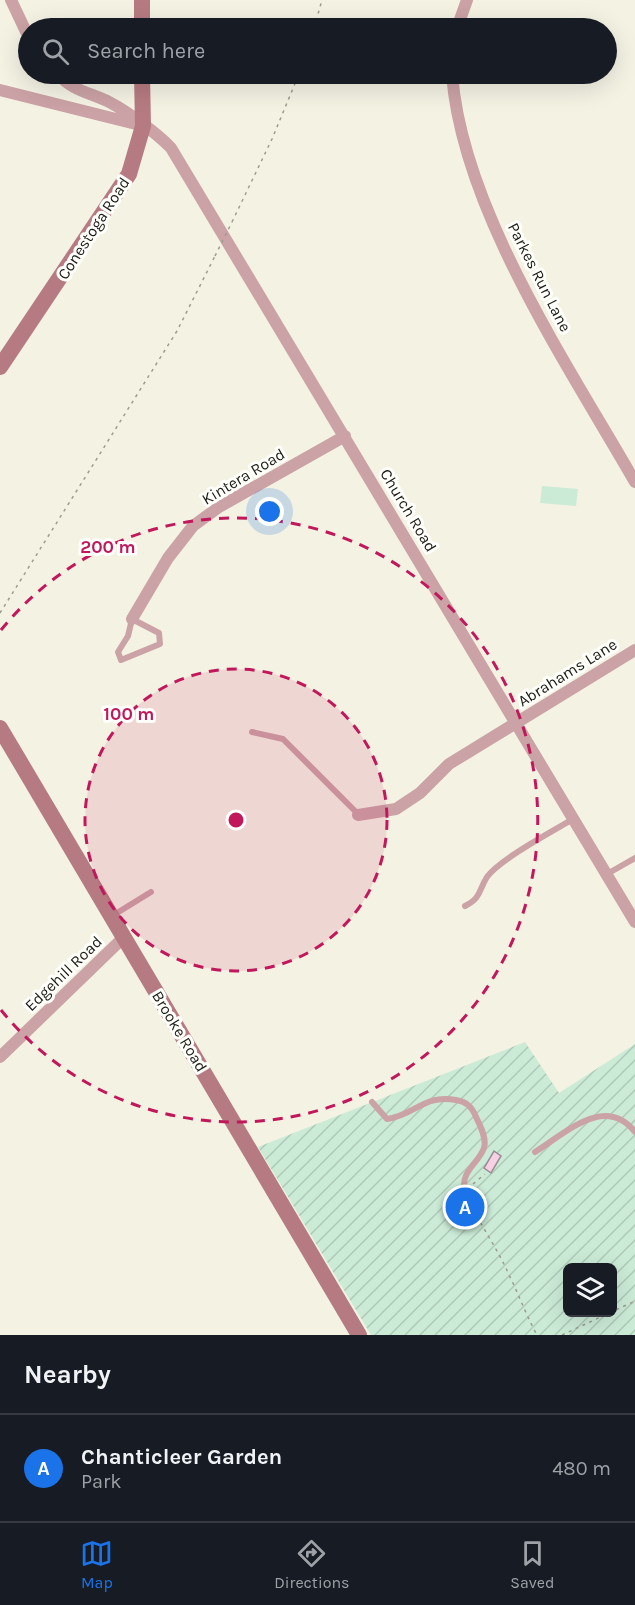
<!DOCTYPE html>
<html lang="en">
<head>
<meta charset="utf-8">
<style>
	body { margin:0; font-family:Karla,sans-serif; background:#20242c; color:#f1f3f6 }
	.controls { position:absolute; right:18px; bottom:18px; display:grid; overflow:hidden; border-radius:9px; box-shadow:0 6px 24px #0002 }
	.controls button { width:54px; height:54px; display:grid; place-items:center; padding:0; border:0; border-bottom:2px solid #363941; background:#171b24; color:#f1f3f6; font:30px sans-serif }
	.you { position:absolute; left:270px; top:512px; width:21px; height:21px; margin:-15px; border:4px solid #fff; border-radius:50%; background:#1a73e8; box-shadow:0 0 0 9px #1a73e833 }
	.badge { display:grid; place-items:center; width:39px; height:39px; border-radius:50%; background:#1a73e8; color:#fff; font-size:20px; font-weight:700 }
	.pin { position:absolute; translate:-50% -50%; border:3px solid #fff; box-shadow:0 2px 6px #0006 }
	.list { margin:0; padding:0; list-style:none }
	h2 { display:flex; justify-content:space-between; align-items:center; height:78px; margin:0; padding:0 24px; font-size:26px }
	h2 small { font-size:20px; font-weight:400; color:#9ea1a6 }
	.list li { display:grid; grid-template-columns:39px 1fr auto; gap:18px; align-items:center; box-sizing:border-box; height:108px; padding:0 24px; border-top:2px solid #363941 }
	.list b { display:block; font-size:22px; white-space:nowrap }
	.list p { margin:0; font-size:20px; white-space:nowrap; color:#9ea1a6 }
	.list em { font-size:20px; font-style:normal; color:#9ea1a6 }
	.icon { flex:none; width:33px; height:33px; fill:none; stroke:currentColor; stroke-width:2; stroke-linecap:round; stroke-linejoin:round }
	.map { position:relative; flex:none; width:635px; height:1335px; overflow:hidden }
	.search { position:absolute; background:#171b24; box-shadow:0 6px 24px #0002; left:18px; right:18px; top:18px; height:66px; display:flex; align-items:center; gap:15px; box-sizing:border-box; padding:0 21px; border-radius:33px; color:#9ea1a6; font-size:22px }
	.sheet { height:186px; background:#171b24 }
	nav { display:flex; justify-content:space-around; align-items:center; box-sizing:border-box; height:84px; border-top:2px solid #363941; background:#171b24; font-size:16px; color:#9ea1a6 }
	nav a { display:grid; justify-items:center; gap:3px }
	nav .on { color:#1a73e8 }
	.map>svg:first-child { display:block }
	.grass { fill:#cbebd7 }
	.garden { fill:url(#garden-furrows); fill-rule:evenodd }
	.building { fill:#f7d0e3; stroke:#998b92; stroke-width:1.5 }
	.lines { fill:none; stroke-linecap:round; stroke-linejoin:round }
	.path { stroke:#9d9c91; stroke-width:1.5; stroke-dasharray:3 4.5; stroke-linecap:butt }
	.service { stroke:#cba2a6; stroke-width:6 }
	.minor { stroke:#cba2a6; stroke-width:12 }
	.secondary { stroke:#b67b82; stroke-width:16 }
	.path-bridge { stroke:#9d9c91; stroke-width:1.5; stroke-dasharray:3 4.5; stroke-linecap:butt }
	.ring { fill:none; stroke:#c2185b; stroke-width:3; stroke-dasharray:10 8 }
	.labels { text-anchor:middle; stroke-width:6; stroke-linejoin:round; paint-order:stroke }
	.street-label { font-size:16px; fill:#1b1b15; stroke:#fffffc }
	.centre { fill:#c2185b; stroke:#fffffc; stroke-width:3 }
	.ring-label { font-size:18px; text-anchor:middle; font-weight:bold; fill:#c2185b; stroke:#fffffc; stroke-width:6; stroke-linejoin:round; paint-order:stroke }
</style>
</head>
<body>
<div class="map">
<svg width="635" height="1335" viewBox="0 0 635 1335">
	<defs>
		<pattern id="garden-furrows" width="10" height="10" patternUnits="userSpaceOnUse" patternTransform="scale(1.5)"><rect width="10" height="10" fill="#cbebd7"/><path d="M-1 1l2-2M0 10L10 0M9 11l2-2" fill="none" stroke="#aec9b8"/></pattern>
	</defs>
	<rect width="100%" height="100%" fill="#f4f2e3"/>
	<path class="grass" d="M 542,486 L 578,489 L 576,506 L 540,503 Z"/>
	<path class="garden" d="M 525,1042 L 559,1093 L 635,1044 L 635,1335 L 371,1335 L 258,1147 ZM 568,1268 L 612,1268 L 612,1312 L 568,1312 Z"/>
	<path class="building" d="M 494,1151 L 501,1156 L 491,1173 L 484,1168 Z"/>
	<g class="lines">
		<path class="path" d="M 314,28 L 322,0
			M 232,222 L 272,139 L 299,74
			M 0,613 L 177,331 L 215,256
			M 473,1184 L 485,1174
			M 467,1196 C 479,1224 497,1247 509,1275 C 519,1295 526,1315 537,1335
			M 562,1335 L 635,1301"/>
		<path class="service" d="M 132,619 L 159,633 L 160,644 L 121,660 L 118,652 L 128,636 Z
			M 252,732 L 283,739 L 358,814
			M 607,874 L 635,858
			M 465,906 C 482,897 478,891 487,877 C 500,859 553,831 573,819
			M 112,916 L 151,892
			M 372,1102 L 387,1119 C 416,1115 423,1094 456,1100 C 467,1102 472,1107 476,1117 C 480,1125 487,1138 484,1148 C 478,1164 462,1170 464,1189
			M 535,1152 C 566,1133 605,1094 635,1132"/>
		<path class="minor" d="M 11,0 L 28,36
			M 457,28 L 467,0
			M 58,74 C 72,91 92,93 111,103 C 128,112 158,134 171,148 L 635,922
			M 452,74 C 462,209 568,365 635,482
			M 0,90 L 136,124
			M 132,619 L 168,558 L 193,526 L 219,507 L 345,436
			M 358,815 L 396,809 L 420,793 L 449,764 L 635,650
			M 0,1057 L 124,937"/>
		<path class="secondary" d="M 142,0 L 142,28
			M 0,367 L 129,174 L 143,126 L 142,74
			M 0,728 L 359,1335"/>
		<path class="path-bridge" d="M 215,256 L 232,222"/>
	</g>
	<circle cx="236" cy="820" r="151" fill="#c2185b" fill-opacity=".12"/>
	<g class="ring">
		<circle cx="236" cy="820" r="151"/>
		<path d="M1 630A302 302 0 1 1 1 1010"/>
	</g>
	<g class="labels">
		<g class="street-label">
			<text transform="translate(93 228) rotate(-57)" y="6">Conestoga Road</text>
			<text transform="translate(540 277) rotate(63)" y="6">Parkes Run Lane</text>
			<text transform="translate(243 476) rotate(-31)" y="6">Kintera Road</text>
			<text transform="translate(409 510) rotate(59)" y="6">Church Road</text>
			<text transform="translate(567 672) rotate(-32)" y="6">Abrahams Lane</text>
			<text transform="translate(63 973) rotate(-44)" y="6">Edgehill Road</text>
			<text transform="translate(180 1031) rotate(59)" y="6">Brooke Road</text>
		</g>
	</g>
	<circle cx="236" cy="820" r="9" class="centre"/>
	<g class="ring-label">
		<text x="108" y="553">200 m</text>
		<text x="129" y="720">100 m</text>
	</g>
</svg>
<div class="controls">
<button><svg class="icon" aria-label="layers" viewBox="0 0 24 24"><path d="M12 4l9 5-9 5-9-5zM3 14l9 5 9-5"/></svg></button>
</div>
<div class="you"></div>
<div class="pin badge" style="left:465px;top:1207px">A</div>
<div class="search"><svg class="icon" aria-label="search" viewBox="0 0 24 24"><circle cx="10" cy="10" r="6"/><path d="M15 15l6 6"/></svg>Search here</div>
</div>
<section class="sheet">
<h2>Nearby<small></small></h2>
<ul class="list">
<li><span class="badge">A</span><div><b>Chanticleer Garden</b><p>Park</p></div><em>480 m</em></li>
</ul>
</section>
<nav>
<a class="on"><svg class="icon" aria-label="map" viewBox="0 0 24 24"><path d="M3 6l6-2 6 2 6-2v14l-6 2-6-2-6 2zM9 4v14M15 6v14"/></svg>Map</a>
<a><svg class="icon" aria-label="directions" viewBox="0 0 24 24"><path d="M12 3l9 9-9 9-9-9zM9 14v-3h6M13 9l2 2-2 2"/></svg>Directions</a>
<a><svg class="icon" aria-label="saved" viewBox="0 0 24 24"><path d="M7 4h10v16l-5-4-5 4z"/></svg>Saved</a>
</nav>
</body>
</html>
